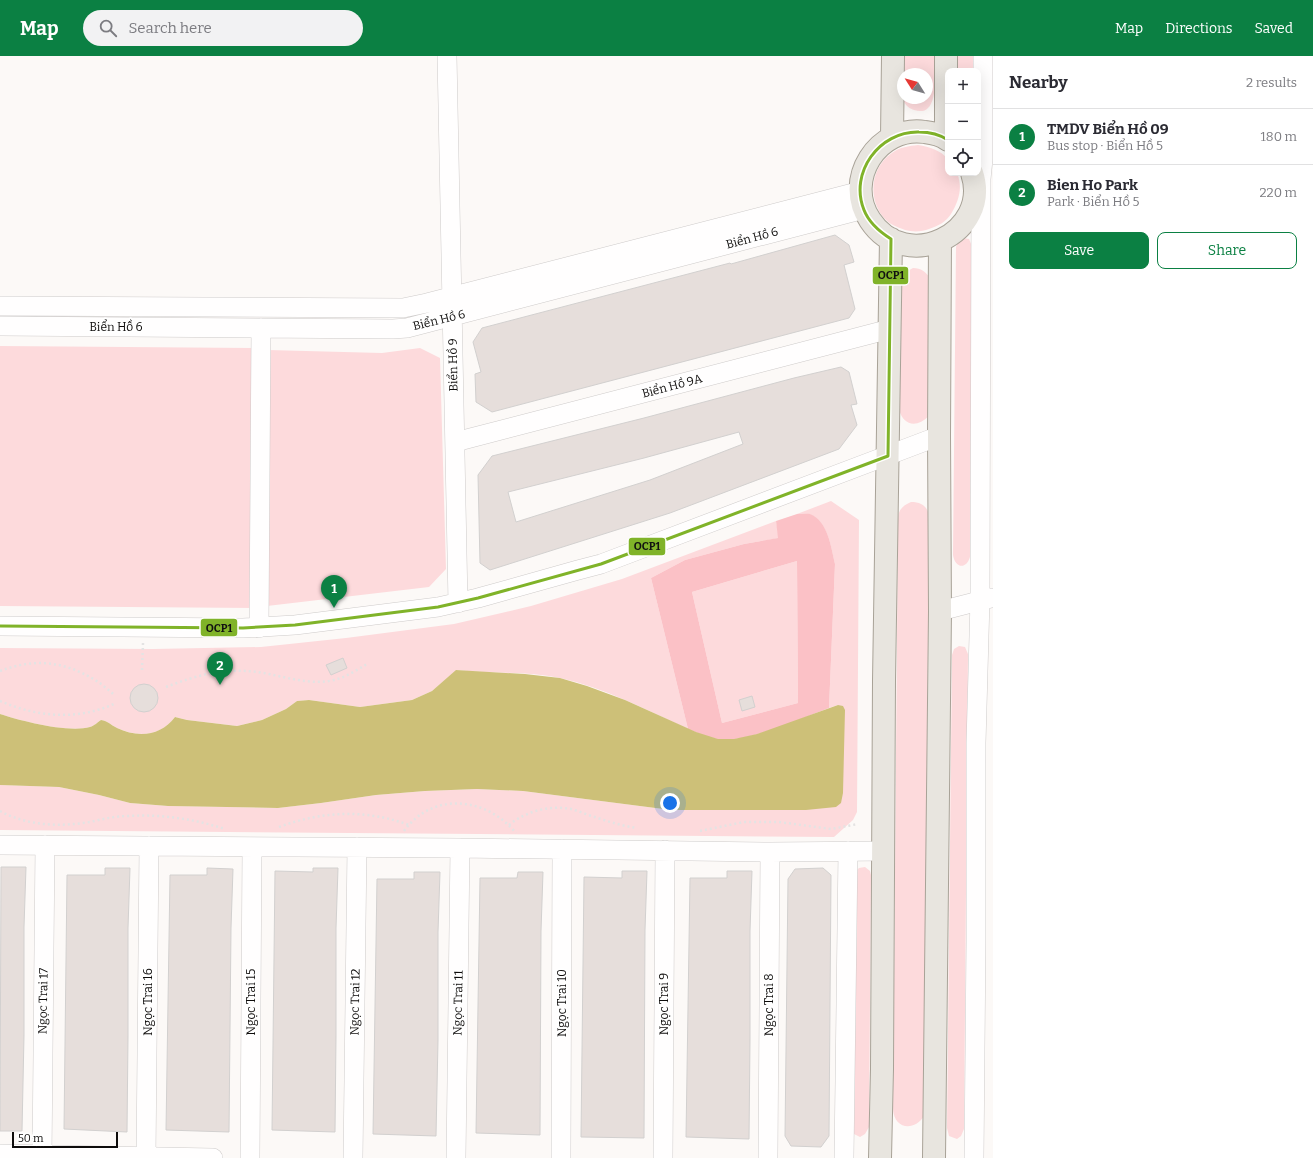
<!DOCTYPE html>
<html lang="en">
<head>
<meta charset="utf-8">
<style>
	body { margin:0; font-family:Bitter,serif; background:#f2f2f3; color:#2b2b33 }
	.controls { position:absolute; right:12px; top:12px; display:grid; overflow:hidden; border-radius:8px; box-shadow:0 4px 16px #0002 }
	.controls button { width:36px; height:36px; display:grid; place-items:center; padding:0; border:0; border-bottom:1px solid #e1e1e2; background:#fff; color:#2b2b33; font:20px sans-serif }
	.compass { position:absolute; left:897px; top:12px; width:36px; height:36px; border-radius:50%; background:#fff; box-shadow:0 4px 16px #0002; rotate:307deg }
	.scale { position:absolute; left:12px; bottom:10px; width:106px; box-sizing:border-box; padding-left:4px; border:2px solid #0e0c0b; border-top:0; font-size:11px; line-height:14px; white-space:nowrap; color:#0e0c0b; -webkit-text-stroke:3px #fff; paint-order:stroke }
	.you { position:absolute; left:670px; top:747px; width:14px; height:14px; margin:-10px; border:3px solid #fff; border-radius:50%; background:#1a73e8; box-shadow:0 0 0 6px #1a73e833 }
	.badge { display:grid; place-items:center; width:26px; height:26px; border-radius:50%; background:#0b8043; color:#fff; font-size:13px; font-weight:700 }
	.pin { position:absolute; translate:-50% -33px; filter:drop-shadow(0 1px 2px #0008) }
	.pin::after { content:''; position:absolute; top:21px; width:14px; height:12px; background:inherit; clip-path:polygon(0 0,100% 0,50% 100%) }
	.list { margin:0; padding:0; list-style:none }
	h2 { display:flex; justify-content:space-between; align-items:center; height:52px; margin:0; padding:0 16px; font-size:17px }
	h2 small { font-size:13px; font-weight:400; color:#7c7c81 }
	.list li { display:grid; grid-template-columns:26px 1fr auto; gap:12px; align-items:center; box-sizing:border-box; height:56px; padding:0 16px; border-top:1px solid #e1e1e2 }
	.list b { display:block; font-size:15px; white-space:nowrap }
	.list p { margin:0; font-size:13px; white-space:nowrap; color:#7c7c81 }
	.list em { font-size:13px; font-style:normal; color:#7c7c81 }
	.actions { display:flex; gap:8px; padding:12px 16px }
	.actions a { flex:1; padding:9px 0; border:1px solid #0b8043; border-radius:8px; text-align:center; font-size:14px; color:#0b8043 }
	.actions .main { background:#0b8043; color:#fff }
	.icon { flex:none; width:22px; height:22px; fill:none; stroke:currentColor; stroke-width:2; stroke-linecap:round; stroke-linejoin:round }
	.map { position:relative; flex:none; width:993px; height:1102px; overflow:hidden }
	header { display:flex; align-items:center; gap:24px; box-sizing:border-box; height:56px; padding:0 20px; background:#0b8043; color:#fff }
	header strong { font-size:19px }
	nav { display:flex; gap:22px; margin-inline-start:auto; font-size:14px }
	.search { width:280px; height:36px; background:#f2f2f3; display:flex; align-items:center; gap:10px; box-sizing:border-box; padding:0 14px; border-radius:22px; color:#7c7c81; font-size:15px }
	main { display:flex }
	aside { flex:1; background:#fff }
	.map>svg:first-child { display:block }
	.green { fill:#fddadc; fill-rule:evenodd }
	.forest { fill:#fbc1c6; fill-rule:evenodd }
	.water { fill:#cdc078 }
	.building { fill:#e6dedb; stroke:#d2d0cf; fill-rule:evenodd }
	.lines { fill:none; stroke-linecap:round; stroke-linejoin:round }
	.minor-casing { stroke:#cecbca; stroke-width:20 }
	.major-casing { stroke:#a8a297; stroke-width:24 }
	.path { stroke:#e4e3e3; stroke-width:2.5; stroke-dasharray:2 3; stroke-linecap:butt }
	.minor { stroke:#fffefe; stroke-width:19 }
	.major { stroke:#e8e5df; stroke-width:22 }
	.bus-1-casing { stroke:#fff; stroke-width:6 }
	.bus-1 { stroke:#80b329; stroke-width:3 }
	.labels { text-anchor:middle; stroke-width:3.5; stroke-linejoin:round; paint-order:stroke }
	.street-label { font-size:12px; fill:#0e0c0b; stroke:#fff }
	.line-badge { stroke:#fff; stroke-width:1.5 }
	.pale-badge-label { font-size:11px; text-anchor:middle; font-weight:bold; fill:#111 }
</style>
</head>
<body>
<header>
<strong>Map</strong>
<div class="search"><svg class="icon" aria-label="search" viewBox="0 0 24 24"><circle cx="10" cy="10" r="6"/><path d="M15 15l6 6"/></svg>Search here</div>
<nav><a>Map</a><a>Directions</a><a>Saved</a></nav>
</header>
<main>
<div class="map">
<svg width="993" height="1102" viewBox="0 0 993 1102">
	<rect width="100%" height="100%" fill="#fcf9f7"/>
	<path class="green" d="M 903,0 L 935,0 C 934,15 941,63 914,54 C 907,52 904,47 902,41 ZM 903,18 L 927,18 L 927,42 L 903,42 Z
		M 957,0 L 973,0 L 973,15 L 957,15 Z
		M 918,89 C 930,91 940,94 948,103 L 948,117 L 957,117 C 963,131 959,145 951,158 C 946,166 938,170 929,173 C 922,176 912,176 905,174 C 897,171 889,168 884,162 C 867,142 871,111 892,97 C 900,91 909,90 918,89 Z
		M 963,182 L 969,183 L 972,190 L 970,501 C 966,514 955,512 953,499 L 956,191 L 958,185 Z
		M 913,212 C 921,212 926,216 930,222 L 929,360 C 917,372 903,370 899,353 L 900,227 L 904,217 Z
		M 0,290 L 253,292 L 254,552 L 0,550 Z
		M 420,292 L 440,302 L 446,513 L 429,531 L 267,550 L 268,294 L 382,297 Z
		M 831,445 L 859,464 L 857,756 L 853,764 L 834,781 L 0,774 L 0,729 L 59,731 L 99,739 L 130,747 L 168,750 L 278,752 L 321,747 L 376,739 L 425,735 L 477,733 L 523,735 L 671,754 L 806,754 L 838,649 L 829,652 L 835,508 C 831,491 828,465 809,458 C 806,457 801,458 797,458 Z
		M 911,446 C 921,446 927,450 929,459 L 924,1060 C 914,1076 894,1073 893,1053 L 898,464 C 898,454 902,450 911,446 Z
		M 776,465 L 779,482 L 744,488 L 685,504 L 651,522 L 688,673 C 647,654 605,632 560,622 C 526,615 491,618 457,614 L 432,635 L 412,644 L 360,651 L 309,644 L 297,645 L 286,653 L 262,664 L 237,670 L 187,664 L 175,661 C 161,680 139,682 117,672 C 111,669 108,665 101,664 C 98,666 94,670 90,671 C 68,677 21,665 0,658 L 0,592 L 153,593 L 261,591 L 346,582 L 454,568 L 531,550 L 622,523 Z
		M 797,505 L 798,647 L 722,667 L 692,536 Z
		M 959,590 L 965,591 L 968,598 L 964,1073 L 961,1080 L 957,1083 L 949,1080 L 947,1072 L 952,599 L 954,593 Z
		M 865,811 L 870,815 L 871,819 L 869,1071 L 865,1078 L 860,1081 L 854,1078 L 857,814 L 859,812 Z"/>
	<path class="forest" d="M 797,458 C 801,458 806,457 810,458 C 828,465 831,491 835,508 L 829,652 C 802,662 745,688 717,683 C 708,681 697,677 688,673 L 651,522 L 685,504 L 744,488 L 778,482 L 776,465 ZM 797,505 L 798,647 L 722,667 L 692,536 Z"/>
	<path class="water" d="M 456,614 L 525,618 L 560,622 L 587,630 L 625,644 L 696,676 L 718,683 L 734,683 L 757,678 L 838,649 L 843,650 L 845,654 L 843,737 L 841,747 L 836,751 L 806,754 L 671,754 L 523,735 L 477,733 L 425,735 L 376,739 L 321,747 L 278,752 L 168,750 L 130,747 L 99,739 L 59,731 L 0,729 L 0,658 C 21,665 68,677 90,671 C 94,670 98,666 101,664 C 108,665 111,669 117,672 C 138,682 161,680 175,661 L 187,664 L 237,670 L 262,664 L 286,653 L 297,645 L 309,644 L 360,651 L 412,644 L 432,635 Z"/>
	<path class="building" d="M 835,179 L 849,189 L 854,206 L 844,209 L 855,253 L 849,262 L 492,356 L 476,346 L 475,318 L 481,316 L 473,286 L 482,272 L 730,207 L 731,208 Z
		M 841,311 L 849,316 L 857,348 L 851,349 L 857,369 L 839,393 L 670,457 L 490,514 L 480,507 L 478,419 L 492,400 L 644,362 L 794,322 ZM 739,376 L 743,388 L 650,424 L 516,466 L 508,436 L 644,402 Z
		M 343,602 L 347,612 L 331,619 L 326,609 Z
		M130 642a14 14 0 1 1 28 0a14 14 0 1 1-28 0Z
		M 752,640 L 755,651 L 742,655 L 739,644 Z
		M 1,811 L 26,811 L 24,871 L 24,979 L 22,1075 L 0,1075 Z
		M 105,812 L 130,812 L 128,872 L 128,980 L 127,1076 L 64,1073 L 67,819 L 105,819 Z
		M 207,812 L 233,813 L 231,872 L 229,1076 L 166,1074 L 170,819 L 207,819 Z
		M 313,812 L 338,812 L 336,872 L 336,980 L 335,1076 L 272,1074 L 275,815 L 313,816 Z
		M 823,812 L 831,819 L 829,1080 L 821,1091 L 791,1090 L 785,1080 L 788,823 L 795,813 Z
		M 622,815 L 647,815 L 645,874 L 644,1082 L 581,1081 L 584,821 L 622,822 Z
		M 727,815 L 752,815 L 750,875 L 750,983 L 749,1083 L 686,1081 L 690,822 L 727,822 Z
		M 414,816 L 440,816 L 438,876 L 438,984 L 436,1080 L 373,1078 L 377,823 L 414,823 Z
		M 518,816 L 543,816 L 541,875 L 540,1079 L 476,1077 L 480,822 L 517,822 Z"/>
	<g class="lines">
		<defs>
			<path id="minor" d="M 447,0 L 458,547
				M 0,250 L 403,252 L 427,247 L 861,135
				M 0,270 L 393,273 L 407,272 L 864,153
				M 455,386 L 890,273
				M 940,555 L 991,542
				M 0,570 L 243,572 L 295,569 L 438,551 L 478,542 L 578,514 L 601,508 L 939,380
				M 259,572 L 261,272
				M 0,789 L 460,792 L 770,796 L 884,795
				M 0,1098 L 213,1102
				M 42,1102 L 45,789
				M 146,1102 L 149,790
				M 250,1102 L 252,791
				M 353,1102 L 357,791
				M 456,1102 L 460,792
				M 561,1102 L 562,793
				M 663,1102 L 665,794
				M 768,1102 L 770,796
				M 844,1102 L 848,795
				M 974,1102 L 976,885 L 976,687 L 980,544 L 981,123 L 983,103 L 983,0"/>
			<path id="major" d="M 892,81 L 893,0
				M 946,82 L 946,0
				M 948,84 C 942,79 933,77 925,76 C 878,69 843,124 870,164 C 906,219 992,177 972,117
				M 880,1102 L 882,1013 L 884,625 L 891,183
				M 934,1102 L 940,555 L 939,380 L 940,185"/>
		</defs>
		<use href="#minor" class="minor-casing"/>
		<use href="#major" class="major-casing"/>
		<path class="path" d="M 142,614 L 143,587
			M 0,615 C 34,602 64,605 95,624 C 102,628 108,634 115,639
			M 166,631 C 192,621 218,613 246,615 C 275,616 305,631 334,624 C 346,621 357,614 367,608
			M 0,645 C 37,661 78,665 116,647
			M 0,755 C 28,770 59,771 90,766 C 103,763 115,760 129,760 C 162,758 194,763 225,773
			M 509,769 C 526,755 550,749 571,753 C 579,755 587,759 595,761 C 609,766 623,770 637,772
			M 279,771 C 322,755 366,753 409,769
			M 404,775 C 433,735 486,741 516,777
			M 700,775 L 744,766 L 779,766 L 831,773 L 858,768"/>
		<use href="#minor" class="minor"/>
		<use href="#major" class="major"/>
		<defs>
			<path id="bus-1" d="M 0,570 L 243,572 L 295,569 L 438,551 L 478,542 L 601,508 L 888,400 L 891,183 C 880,176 869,167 864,154 C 849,117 879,75 919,76 C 929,76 939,78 948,84"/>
		</defs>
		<use href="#bus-1" class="bus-1-casing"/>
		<use href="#bus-1" class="bus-1"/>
	</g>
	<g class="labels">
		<g class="street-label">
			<text transform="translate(752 182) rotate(-15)" y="4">Biển Hồ 6</text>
			<text transform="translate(439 264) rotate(-14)" y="4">Biển Hồ 6</text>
			<text x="116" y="275">Biển Hồ 6</text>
			<text transform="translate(453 309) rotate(-91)" y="4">Biển Hồ 9</text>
			<text transform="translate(672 330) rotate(-15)" y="4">Biển Hồ 9A</text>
			<text transform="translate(43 945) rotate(-89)" y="4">Ngọc Trai 17</text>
			<text transform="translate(148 946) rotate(-90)" y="4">Ngọc Trai 16</text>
			<text transform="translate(251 946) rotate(-90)" y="4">Ngọc Trai 15</text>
			<text transform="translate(355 946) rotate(-89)" y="4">Ngọc Trai 12</text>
			<text transform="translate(458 947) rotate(-89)" y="4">Ngọc Trai 11</text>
			<text transform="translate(562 947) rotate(-90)" y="4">Ngọc Trai 10</text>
			<text transform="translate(664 948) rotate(-90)" y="4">Ngọc Trai 9</text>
			<text transform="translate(769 949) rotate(-90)" y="4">Ngọc Trai 8</text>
		</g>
	</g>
	<g class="line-badge">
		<rect x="872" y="210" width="37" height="19" rx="4" fill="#80b329"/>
		<rect x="628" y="481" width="38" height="19" rx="4" fill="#80b329"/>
		<rect x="200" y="562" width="38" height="19" rx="4" fill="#80b329"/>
	</g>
	<g class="pale-badge-label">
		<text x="891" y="223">OCP1</text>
		<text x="647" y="494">OCP1</text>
		<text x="219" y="576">OCP1</text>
	</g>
</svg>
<div class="controls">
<button>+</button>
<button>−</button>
<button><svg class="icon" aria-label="locate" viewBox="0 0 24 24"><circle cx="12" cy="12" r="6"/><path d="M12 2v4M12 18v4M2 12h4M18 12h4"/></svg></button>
</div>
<svg class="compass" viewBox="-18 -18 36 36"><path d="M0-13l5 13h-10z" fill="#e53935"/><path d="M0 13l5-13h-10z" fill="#7c7c81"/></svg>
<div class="scale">50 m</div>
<div class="you"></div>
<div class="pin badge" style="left:334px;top:552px">1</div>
<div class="pin badge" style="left:220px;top:629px">2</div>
</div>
<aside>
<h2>Nearby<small>2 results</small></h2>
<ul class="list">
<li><span class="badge">1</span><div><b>TMDV Biển Hồ 09</b><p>Bus stop · Biển Hồ 5</p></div><em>180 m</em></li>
<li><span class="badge">2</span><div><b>Bien Ho Park</b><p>Park · Biển Hồ 5</p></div><em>220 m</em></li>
</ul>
<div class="actions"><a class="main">Save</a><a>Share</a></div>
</aside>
</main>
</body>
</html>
